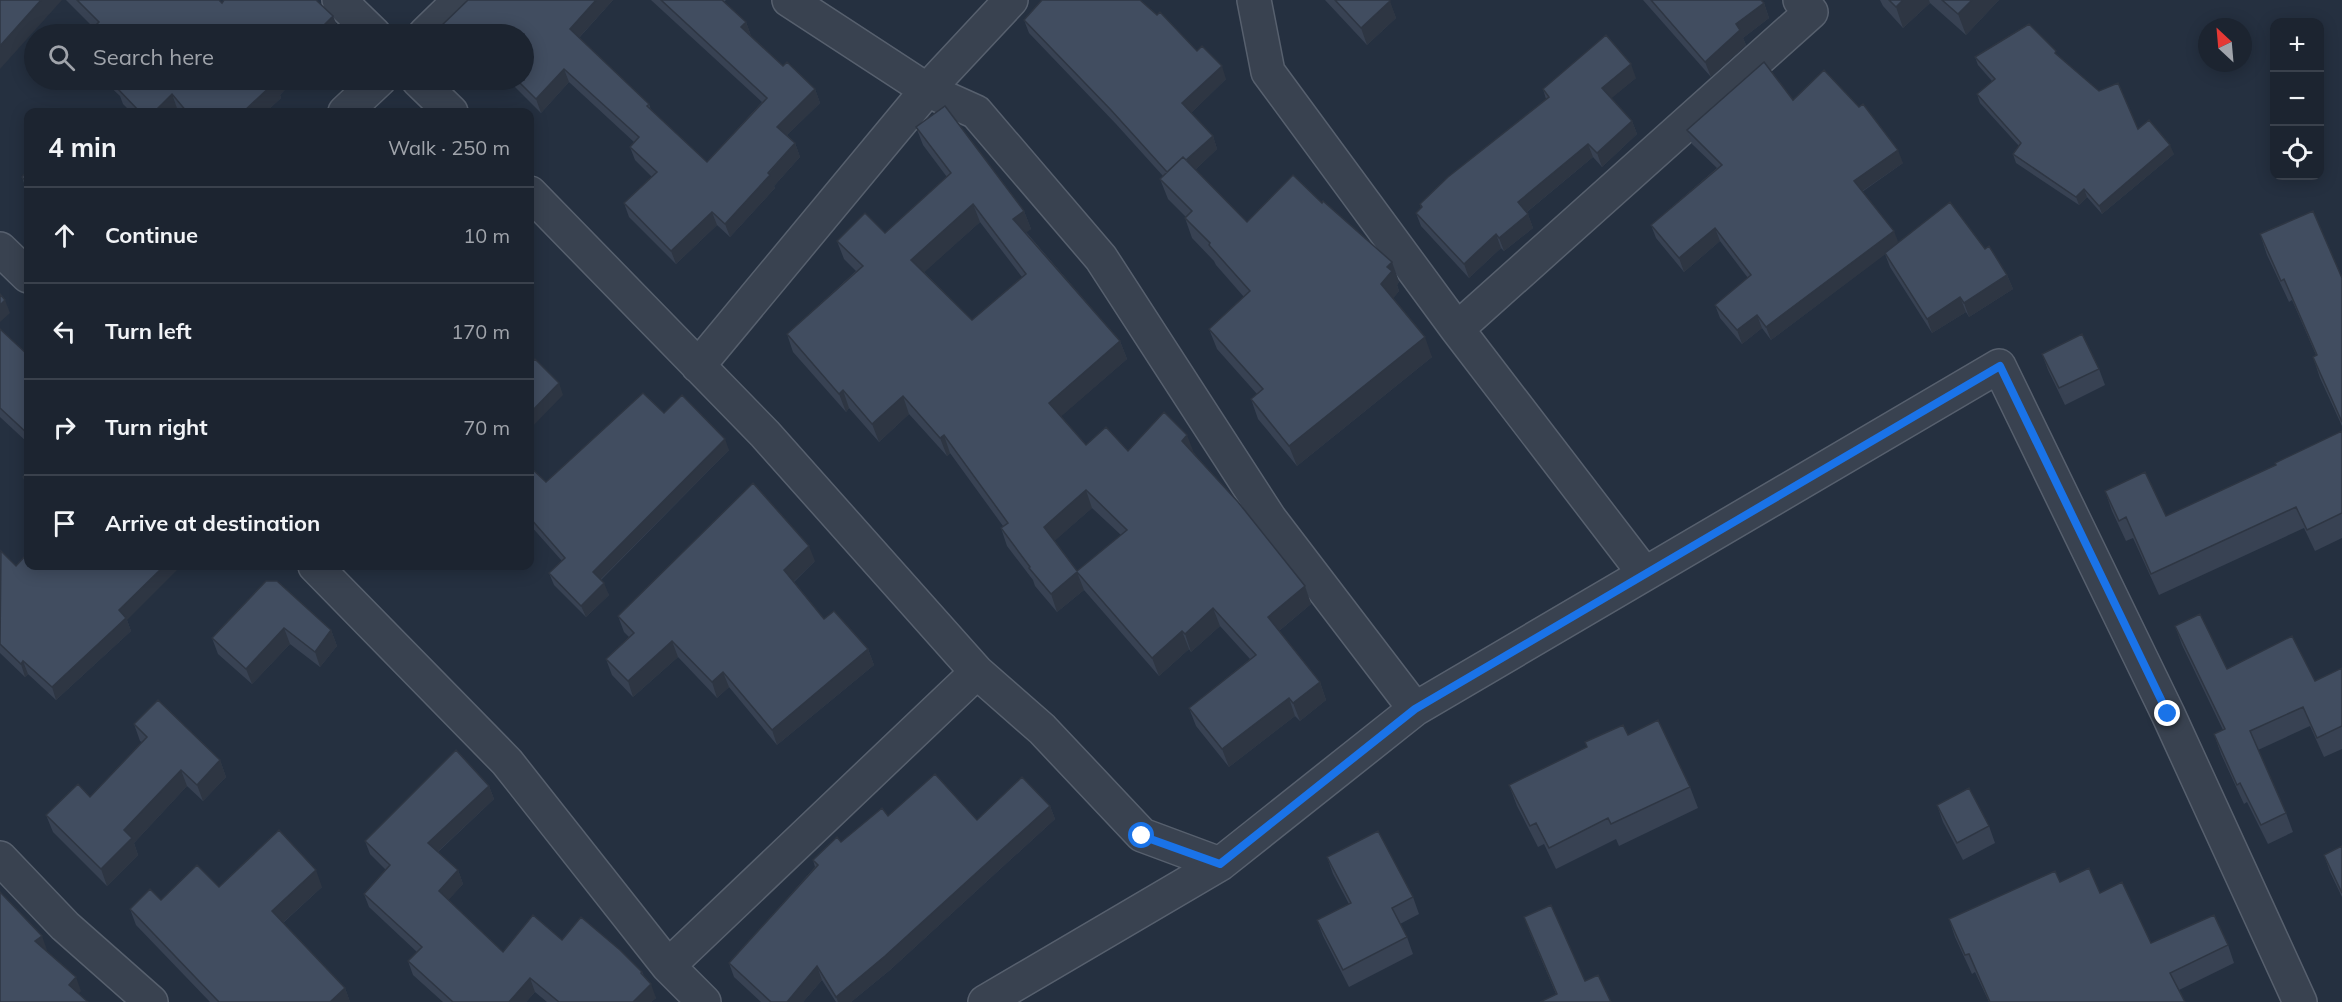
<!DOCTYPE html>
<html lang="en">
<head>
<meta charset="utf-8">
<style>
	body { margin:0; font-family:Mulish,sans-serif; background:#29303c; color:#f1f3f6 }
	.controls { position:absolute; right:18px; top:18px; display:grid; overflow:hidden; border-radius:12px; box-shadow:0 3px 15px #0003 }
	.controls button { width:54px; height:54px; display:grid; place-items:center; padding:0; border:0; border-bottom:2px solid #3a414c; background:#1c2430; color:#f1f3f6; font:30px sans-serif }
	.compass { position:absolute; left:2198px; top:18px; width:54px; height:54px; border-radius:50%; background:#1c2430; box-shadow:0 3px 15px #0003; rotate:334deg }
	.stop { position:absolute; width:18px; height:18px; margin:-14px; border:4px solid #1a73e8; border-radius:50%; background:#fff }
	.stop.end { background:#1a73e8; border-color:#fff; box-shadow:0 2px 6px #0008 }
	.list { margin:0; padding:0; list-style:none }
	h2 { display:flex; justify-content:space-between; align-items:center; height:78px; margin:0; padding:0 24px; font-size:26px }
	h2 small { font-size:20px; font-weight:400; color:#a0a4ab }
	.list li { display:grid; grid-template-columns:39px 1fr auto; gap:18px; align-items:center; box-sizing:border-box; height:96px; padding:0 24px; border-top:2px solid #3a414c }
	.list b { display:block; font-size:22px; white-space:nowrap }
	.list em { font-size:20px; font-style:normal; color:#a0a4ab }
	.icon { flex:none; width:33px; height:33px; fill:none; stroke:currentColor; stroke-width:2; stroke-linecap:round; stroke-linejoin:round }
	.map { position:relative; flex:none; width:2342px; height:1002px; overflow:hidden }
	.search { position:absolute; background:#1c2430; box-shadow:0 3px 15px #0003; left:24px; top:24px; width:510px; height:66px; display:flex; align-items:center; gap:15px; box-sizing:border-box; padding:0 21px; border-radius:33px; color:#a0a4ab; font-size:22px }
	.panel { position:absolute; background:#1c2430; box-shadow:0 3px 15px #0003; left:24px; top:108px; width:510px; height:462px; border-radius:12px }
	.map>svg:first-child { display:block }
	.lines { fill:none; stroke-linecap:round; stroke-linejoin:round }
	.street-casing { stroke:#57606e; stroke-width:36 }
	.street { stroke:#394250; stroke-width:33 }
	.wall { fill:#384253; fill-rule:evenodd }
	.shaded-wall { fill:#2e3643 }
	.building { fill:#414d60; stroke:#2e3643; stroke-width:1.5; fill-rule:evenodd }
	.route { stroke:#1a73e8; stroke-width:8 }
</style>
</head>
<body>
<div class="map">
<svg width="2342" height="1002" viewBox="0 0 2342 1002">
	<rect width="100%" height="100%" fill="#253040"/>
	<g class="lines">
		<defs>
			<path id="street" d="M 339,0 L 374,34
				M 789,0 L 927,90 L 976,112 L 1101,258 L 1270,519 L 1415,709
				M 1254,0 L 1268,72 L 1457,329 L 1644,573
				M 425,34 L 460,0
				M 418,80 L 451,112
				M 345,112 L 379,80
				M 530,193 L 765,434 L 977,672 L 1042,729 L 1142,835 L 1220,864
				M 0,249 L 28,276
				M 1457,329 L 1811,12 L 1800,0
				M 698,366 L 927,90 L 1011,0
				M 315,566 L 507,762 L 668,966 L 704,1002
				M 0,858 L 65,926 L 151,1002
				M 668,966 L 977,672
				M 985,1002 L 1220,864 L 1415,709 L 1999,366 L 2168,714 L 2300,1002"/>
		</defs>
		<use href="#street" class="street-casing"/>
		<use href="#street" class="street"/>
	</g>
	<path class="wall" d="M 66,0 L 219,0 L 222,3 L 333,16 L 339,32 L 94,28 Z
		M 468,0 L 613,0 L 579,38 L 649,104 L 651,110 L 707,162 L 762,102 L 651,0 L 726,0 L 724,2 L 746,22 L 751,36 L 783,66 L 787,62 L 815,89 L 820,103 L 787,135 L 795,143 L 800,157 L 774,186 L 775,188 L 730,237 L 717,225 L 676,264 L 629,217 L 624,203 L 652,177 L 635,160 L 630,147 L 634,142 L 569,82 L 541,113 L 508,80 L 524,80 L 524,34 L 439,34 L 437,30 Z
		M 1325,0 L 1389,0 L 1396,18 L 1367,45 Z
		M 1643,0 L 1761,0 L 1764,3 L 1769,18 L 1743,38 L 1746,45 L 1711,77 Z
		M 1880,0 L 1999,0 L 1966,35 L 1930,3 L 1903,28 L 1883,6 Z
		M 1024,20 L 1197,51 L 1226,79 L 1191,113 L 1213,136 L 1217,149 L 1195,170 L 1247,222 L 1322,203 L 1392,262 L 1399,282 L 1397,285 L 1399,291 L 1393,298 L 1432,357 L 1297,466 L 1258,419 L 1251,399 L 1257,394 L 1217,349 L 1209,329 L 1244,297 L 1216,265 L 1214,261 L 1192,238 L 1185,218 L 1186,217 L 1168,199 L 1160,179 L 1163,176 L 1116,124 L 1029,33 Z
		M 2058,56 L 2138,129 L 2174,154 L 2102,214 L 2087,197 L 2079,205 L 2016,163 L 2013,154 L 2019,146 L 1980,103 L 1977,94 L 1992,81 L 1978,65 L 1975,57 Z
		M 1636,78 L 1611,98 L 1632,121 L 1637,134 L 1602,167 L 1593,157 L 1527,212 L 1533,228 L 1504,251 L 1501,248 L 1469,278 L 1421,226 L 1416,213 L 1421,208 L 1420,204 L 1546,99 L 1543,89 Z
		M 103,80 L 294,80 L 280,95 L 281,98 L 266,112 L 179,112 L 178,111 L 176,112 L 131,112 L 123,104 L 120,96 Z
		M 1793,100 L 1903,163 L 1862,192 L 1898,243 L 1985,249 L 2007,275 L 2013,289 L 1969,317 L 1966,312 L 1932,333 L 1890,267 L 1885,254 L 1771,340 L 1762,328 L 1742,344 L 1720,318 L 1715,305 L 1748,278 L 1720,241 L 1684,272 L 1656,238 L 1651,225 L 1717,168 L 1692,144 L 1687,130 Z
		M 916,127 L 1024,211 L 1031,229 L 1026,232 L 1120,341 L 1127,359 L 1061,416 L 1086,445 L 1128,451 L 1194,453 L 1305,586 L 1311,604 L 1279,631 L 1320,682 L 1326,700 L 1300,721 L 1295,716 L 1229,767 L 1196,726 L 1189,708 L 1250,659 L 1220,626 L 1191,652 L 1189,649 L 1159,676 L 1084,590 L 1057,612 L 1035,586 L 1033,580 L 1007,546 L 1001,528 L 1003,526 L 950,453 L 947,456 L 909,414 L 879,442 L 849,408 L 846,412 L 793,352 L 787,334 L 856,271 L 844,259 L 837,241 L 885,233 L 947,177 L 923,145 ZM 980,222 L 1022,277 L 972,320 L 924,272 ZM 1092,508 L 1121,535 L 1077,571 L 1054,541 Z
		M 28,170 L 28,191 L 26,189 L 22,177 Z
		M 2260,234 L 2342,278 L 2342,426 L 2320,378 L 2313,357 L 2316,355 L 2292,300 L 2289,302 L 2267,255 Z
		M 0,329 L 28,355 L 28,443 L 0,417 Z
		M 2042,354 L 2099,369 L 2105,385 L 2065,405 L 2048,370 Z
		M 664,413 L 729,450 L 601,580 L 609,595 L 586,617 L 554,585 L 549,573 L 562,561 L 530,525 L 530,467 L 546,482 Z
		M 2342,431 L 2342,538 L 2315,551 L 2304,528 L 2159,595 L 2133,538 L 2126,541 L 2112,511 L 2105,491 L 2166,516 L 2276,466 Z
		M 28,471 L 28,490 L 23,477 Z
		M 0,552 L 16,566 L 127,620 L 131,631 L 56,700 L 28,674 L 25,677 L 0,653 Z
		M 815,561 L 794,582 L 824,619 L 868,649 L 874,665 L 777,745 L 729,687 L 717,698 L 678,657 L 633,697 L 612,675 L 606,659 L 629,637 L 624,632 L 618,616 Z
		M 266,581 L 331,630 L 337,646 L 320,667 L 290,644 L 252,684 L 218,654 L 212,638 Z
		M 2175,626 L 2227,669 L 2315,681 L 2342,668 L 2342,749 L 2324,757 L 2310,726 L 2258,750 L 2286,813 L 2293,832 L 2268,844 L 2247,802 L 2244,804 L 2221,754 L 2214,734 L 2223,730 L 2182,645 Z
		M 134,724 L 220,760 L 226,777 L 203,801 L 187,786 L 134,843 L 138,855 L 107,886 L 53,832 L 46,815 L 90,797 L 142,742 L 140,741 Z
		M 1628,735 L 1690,787 L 1698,808 L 1619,846 L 1616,839 L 1556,869 L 1544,844 L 1538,847 L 1517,806 L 1509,785 L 1587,747 L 1585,742 Z
		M 489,786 L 494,799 L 438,852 L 458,870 L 463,884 L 448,900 L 503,952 L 562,940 L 642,972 L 656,998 L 651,1002 L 547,1002 L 535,992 L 526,1002 L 443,1002 L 413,975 L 408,961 L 417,952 L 369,907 L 364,894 L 386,870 L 370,854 L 365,841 Z
		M 1937,805 L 1989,826 L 1995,843 L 1963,860 L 1943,822 Z
		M 1050,806 L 1055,819 L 890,970 L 851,1002 L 836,1002 L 822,980 L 803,1002 L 761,1002 L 734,977 L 729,963 L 815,867 L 813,860 L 841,842 L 888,816 L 977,820 Z
		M 2342,846 L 2342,897 L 2330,872 L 2324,855 Z
		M 1327,857 L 1413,897 L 1419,914 L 1400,924 L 1407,937 L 1413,954 L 1349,987 L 1323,936 L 1317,920 L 1349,904 L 1333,874 Z
		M 2060,882 L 2100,893 L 2151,943 L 2228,945 L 2234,963 L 2179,990 L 2185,1002 L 1989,1002 L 1975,972 L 1972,974 L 1955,937 L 1949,919 Z
		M 219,887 L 322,887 L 283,923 L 345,988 L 350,1002 L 210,1002 L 136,925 L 130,909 L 161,900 Z
		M 1524,917 L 1585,981 L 1556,994 L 1530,933 Z"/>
	<path class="shaded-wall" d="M 41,0 L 62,0 L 0,69 L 0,46 Z
		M 596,0 L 613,0 L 575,42 L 570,29 Z
		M 1903,0 L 1929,0 L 1930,3 L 1903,28 L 1896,7 Z
		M 1972,0 L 1999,0 L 1966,35 L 1958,14 Z
		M 1390,1 L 1396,18 L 1367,45 L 1361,28 Z
		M 1764,3 L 1769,18 L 1743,38 L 1746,45 L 1711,77 L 1705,62 L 1736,24 Z
		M 333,16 L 339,32 L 337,34 L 315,34 Z
		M 746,22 L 751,36 L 741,27 Z
		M 1631,64 L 1636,78 L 1607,102 L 1602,88 Z
		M 1222,66 L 1226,79 L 1187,117 L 1182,103 Z
		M 564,69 L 569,82 L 541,113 L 536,99 Z
		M 273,80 L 294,80 L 280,95 L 281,98 L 266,112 L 243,112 Z
		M 815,89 L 820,103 L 782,140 L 777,127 Z
		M 172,94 L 178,111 L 176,112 L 154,112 Z
		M 1632,121 L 1637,134 L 1602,167 L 1597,153 Z
		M 1213,136 L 1217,149 L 1175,189 L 1170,175 Z
		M 795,143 L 800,157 L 774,186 L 775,188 L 730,237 L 725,224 Z
		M 1588,144 L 1593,157 L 1523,215 L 1518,202 Z
		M 2170,145 L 2174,154 L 2102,214 L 2099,206 Z
		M 1898,150 L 1903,163 L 1858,194 L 1854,181 Z
		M 2084,189 L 2087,197 L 2079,205 L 2076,197 Z
		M 973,204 L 980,222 L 918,278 L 911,260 Z
		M 1024,211 L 1031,229 L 1020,237 L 1013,219 Z
		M 712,212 L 717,225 L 676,264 L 671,251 Z
		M 1528,214 L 1533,228 L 1504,251 L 1499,238 Z
		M 1715,228 L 1720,241 L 1684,272 L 1679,258 Z
		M 1894,231 L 1899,244 L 1771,340 L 1766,327 Z
		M 1496,234 L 1501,248 L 1469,278 L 1464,264 Z
		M 1392,262 L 1399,282 L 1397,285 L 1399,291 L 1389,304 L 1381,284 L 1387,267 Z
		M 2007,275 L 2013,289 L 1969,317 L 1964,303 Z
		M 1960,297 L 1966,312 L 1932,333 L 1927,319 Z
		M 5,300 L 10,313 L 0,322 L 0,305 Z
		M 1757,315 L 1762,328 L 1742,344 L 1737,330 Z
		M 1425,337 L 1432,357 L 1297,466 L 1289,446 Z
		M 1120,341 L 1127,359 L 1056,421 L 1049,403 Z
		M 559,383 L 563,395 L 530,429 L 530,413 Z
		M 843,390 L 849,408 L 846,412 L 839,394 Z
		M 903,396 L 909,414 L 879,442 L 872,424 Z
		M 944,435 L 950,453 L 947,456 L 940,438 Z
		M 1187,435 L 1194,453 L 1189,459 L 1182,441 Z
		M 725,439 L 729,450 L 597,583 L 593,572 Z
		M 1086,490 L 1092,508 L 1050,545 L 1044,527 Z
		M 809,546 L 815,561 L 789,586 L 784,570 Z
		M 164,566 L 181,566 L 127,620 L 131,631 L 56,700 L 52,687 L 119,610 Z
		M 1077,572 L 1084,590 L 1057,612 L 1051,594 Z
		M 604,583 L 609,595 L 586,617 L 581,606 Z
		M 1305,586 L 1311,604 L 1274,635 L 1268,617 Z
		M 1213,608 L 1220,626 L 1191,652 L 1185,634 Z
		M 284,628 L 290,644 L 252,684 L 246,669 Z
		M 331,630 L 337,646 L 320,667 L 315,652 Z
		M 1182,631 L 1189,649 L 1159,676 L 1152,658 Z
		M 672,641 L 678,657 L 633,697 L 628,681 Z
		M 868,649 L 874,665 L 777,745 L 772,730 Z
		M 23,661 L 28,674 L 25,677 L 21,664 Z
		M 723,672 L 729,687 L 717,698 L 712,682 Z
		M 1320,682 L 1326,700 L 1300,721 L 1293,703 Z
		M 1289,698 L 1295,716 L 1229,767 L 1222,749 Z
		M 220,760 L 226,777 L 203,801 L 197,785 Z
		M 181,770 L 187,786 L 134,843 L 138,855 L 107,886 L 101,869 L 124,830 Z
		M 489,786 L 494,799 L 433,856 L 428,843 Z
		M 1050,806 L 1055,819 L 890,970 L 851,1002 L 838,1002 L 836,997 Z
		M 316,870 L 322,887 L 278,927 L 272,911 Z
		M 458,870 L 463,884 L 444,905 L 439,891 Z
		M 42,936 L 47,950 L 41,956 L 35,941 Z
		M 817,966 L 822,980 L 803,1002 L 787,1002 Z
		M 76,977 L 81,991 L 74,999 L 69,985 Z
		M 530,978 L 535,992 L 526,1002 L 509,1002 Z
		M 651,984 L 656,998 L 651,1002 L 633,1002 Z
		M 345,988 L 350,1002 L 330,1002 Z"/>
	<path class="building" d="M 0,0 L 41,0 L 0,46 Z
		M 77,0 L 219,0 L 222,3 L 224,0 L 316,0 L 333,16 L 315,34 L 87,34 L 99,22 Z
		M 468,0 L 596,0 L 570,29 L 649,104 L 647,106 L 707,162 L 767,98 L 661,0 L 722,0 L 746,22 L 741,27 L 783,66 L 787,62 L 815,89 L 777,127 L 795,143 L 768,173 L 770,175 L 725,224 L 712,212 L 671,251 L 624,203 L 657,172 L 630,147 L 639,137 L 564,69 L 536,99 L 517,80 L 524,80 L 524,34 L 442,34 L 437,30 Z
		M 1042,0 L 1140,0 L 1157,15 L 1160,12 L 1197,51 L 1202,46 L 1222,66 L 1182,103 L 1213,136 L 1186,160 L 1183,157 L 1167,172 L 1111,110 L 1024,20 Z
		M 1335,0 L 1389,0 L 1390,1 L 1361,28 Z
		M 1651,0 L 1761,0 L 1764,3 L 1736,24 L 1740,30 L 1705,62 Z
		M 1889,0 L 1903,0 L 1896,7 Z
		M 1942,0 L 1972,0 L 1958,14 Z
		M 2029,24 L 2056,51 L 2055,53 L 2099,91 L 2118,83 L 2138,129 L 2149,120 L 2170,145 L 2099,206 L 2084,189 L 2076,197 L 2013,154 L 2021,143 L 1977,94 L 1995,79 L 1975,57 Z
		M 1606,35 L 1631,64 L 1602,88 L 1632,121 L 1597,153 L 1588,144 L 1518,202 L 1528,214 L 1499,238 L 1496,234 L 1464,264 L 1416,213 L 1422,207 L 1420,204 L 1448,177 L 1549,97 L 1543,89 Z
		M 1764,62 L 1793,100 L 1824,70 L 1859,107 L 1863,104 L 1898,150 L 1854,181 L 1894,231 L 1766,327 L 1757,315 L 1737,330 L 1715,305 L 1751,275 L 1715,228 L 1679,258 L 1651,225 L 1722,165 L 1687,130 Z
		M 114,80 L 273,80 L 275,82 L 243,112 L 187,112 L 172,94 L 154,112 L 140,112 L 117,88 L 120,85 Z
		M 945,106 L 1024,211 L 1013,219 L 1120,341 L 1049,403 L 1086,445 L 1106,427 L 1128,451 L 1164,412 L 1187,435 L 1182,441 L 1238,502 L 1305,586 L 1268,617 L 1320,682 L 1293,703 L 1289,698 L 1222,749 L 1189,708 L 1256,655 L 1213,608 L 1185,634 L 1182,631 L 1152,658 L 1077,572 L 1051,594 L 1029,568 L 1030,567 L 1001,528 L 1008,523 L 944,435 L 940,438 L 903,396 L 872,424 L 843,390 L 839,394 L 787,334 L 863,266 L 837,241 L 865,213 L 885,233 L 951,173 L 916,127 ZM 973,204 L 1026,274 L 972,320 L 911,260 ZM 1086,490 L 1127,530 L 1077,571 L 1044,527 Z
		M 1183,157 L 1247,222 L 1293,175 L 1322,203 L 1323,201 L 1392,262 L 1387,267 L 1392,271 L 1381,284 L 1425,337 L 1289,446 L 1251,399 L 1263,389 L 1209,329 L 1250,291 L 1209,245 L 1210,243 L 1185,218 L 1192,211 L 1160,179 Z
		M 28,170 L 28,184 L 22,177 Z
		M 1950,202 L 1985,249 L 1989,246 L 2007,275 L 1964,303 L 1960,297 L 1927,319 L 1885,253 Z
		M 2313,211 L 2342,278 L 2342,422 L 2313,357 L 2317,355 L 2284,279 L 2281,281 L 2260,234 Z
		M 0,294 L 5,300 L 0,305 Z
		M 0,329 L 28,355 L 28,434 L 0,408 Z
		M 2082,334 L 2099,369 L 2059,388 L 2042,354 Z
		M 535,359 L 559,383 L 530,413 L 530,364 Z
		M 643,393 L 664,413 L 682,395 L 725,439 L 593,572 L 604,583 L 581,606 L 549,573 L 565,558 L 530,518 L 530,467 L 546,482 Z
		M 2342,431 L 2342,513 L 2307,530 L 2296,507 L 2151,574 L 2126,517 L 2119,521 L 2105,491 L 2145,472 L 2166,516 L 2276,465 L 2275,463 Z
		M 28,471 L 28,482 L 23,477 Z
		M 753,483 L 809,546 L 784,570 L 824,619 L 834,611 L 868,649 L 772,730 L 723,672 L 712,682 L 672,641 L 628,681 L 606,659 L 634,633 L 618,616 Z
		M 1,551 L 16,566 L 28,553 L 28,566 L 164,566 L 119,610 L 126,618 L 52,687 L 23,661 L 21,664 L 0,644 Z
		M 266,581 L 277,581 L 331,630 L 315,652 L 284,628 L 246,669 L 212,638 Z
		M 2200,614 L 2227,669 L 2292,636 L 2315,681 L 2342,668 L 2342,726 L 2317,738 L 2303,707 L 2250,731 L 2286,813 L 2261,825 L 2240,783 L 2237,785 L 2214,734 L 2225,729 L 2175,626 Z
		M 158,700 L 220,760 L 197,785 L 181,770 L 124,830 L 132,838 L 101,869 L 46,815 L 78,784 L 90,797 L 147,737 L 134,724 Z
		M 1658,720 L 1690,787 L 1611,824 L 1608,818 L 1549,848 L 1536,823 L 1530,826 L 1509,785 L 1587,747 L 1585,742 L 1623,725 L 1628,735 Z
		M 456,750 L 489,786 L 428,843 L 458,870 L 439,891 L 503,952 L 533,915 L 562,940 L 581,917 L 620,950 L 642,972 L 641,973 L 651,984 L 633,1002 L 559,1002 L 530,978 L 509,1002 L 453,1002 L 408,961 L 422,947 L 364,894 L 390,865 L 365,841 Z
		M 935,774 L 977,820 L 1022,777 L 1050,806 L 885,956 L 836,997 L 817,966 L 787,1002 L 771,1002 L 729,963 L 818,865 L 813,860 L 837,837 L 841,842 L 882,808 L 888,816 Z
		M 1969,788 L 1989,826 L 1957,843 L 1937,805 Z
		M 279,830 L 316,870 L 272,911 L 345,988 L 330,1002 L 219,1002 L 130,909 L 150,889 L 161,900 L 197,865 L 219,887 Z
		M 1378,831 L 1413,897 L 1392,908 L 1407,937 L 1343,970 L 1317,920 L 1351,903 L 1327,857 Z
		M 2342,846 L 2342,893 L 2324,855 Z
		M 2089,868 L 2100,893 L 2122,882 L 2151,943 L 2214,915 L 2228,945 L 2170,973 L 2185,1002 L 1990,1002 L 1969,954 L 1965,955 L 1949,919 L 2055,871 L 2060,882 Z
		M 0,892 L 42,936 L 35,941 L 76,977 L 69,985 L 88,1002 L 0,1002 Z
		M 1551,905 L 1585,981 L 1598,975 L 1611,1002 L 1540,1002 L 1557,994 L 1524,917 Z"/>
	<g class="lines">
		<path class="route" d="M 1142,836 L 1220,864 L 1415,709 L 2000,366 L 2168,714"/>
	</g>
</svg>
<div class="controls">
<button>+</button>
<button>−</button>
<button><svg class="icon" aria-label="locate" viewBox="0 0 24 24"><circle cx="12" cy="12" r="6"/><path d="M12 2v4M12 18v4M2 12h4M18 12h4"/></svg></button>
</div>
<svg class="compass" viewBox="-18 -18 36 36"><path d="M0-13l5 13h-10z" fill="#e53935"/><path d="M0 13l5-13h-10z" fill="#a0a4ab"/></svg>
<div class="stop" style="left:1142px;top:836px"></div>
<div class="stop end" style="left:2168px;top:714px"></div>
<div class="search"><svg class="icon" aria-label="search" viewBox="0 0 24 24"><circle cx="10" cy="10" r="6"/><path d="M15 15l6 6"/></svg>Search here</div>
<section class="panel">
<h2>4 min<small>Walk · 250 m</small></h2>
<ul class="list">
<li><svg class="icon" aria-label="ahead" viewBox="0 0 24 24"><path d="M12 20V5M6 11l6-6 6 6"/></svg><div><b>Continue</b></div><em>10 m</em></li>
<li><svg class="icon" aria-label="left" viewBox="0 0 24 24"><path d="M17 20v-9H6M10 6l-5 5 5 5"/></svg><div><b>Turn left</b></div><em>170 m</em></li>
<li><svg class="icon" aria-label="right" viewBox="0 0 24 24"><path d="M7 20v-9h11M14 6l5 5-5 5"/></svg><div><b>Turn right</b></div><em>70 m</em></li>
<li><svg class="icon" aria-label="arrive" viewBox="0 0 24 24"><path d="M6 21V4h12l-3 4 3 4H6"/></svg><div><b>Arrive at destination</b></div></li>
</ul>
</section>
</div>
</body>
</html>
